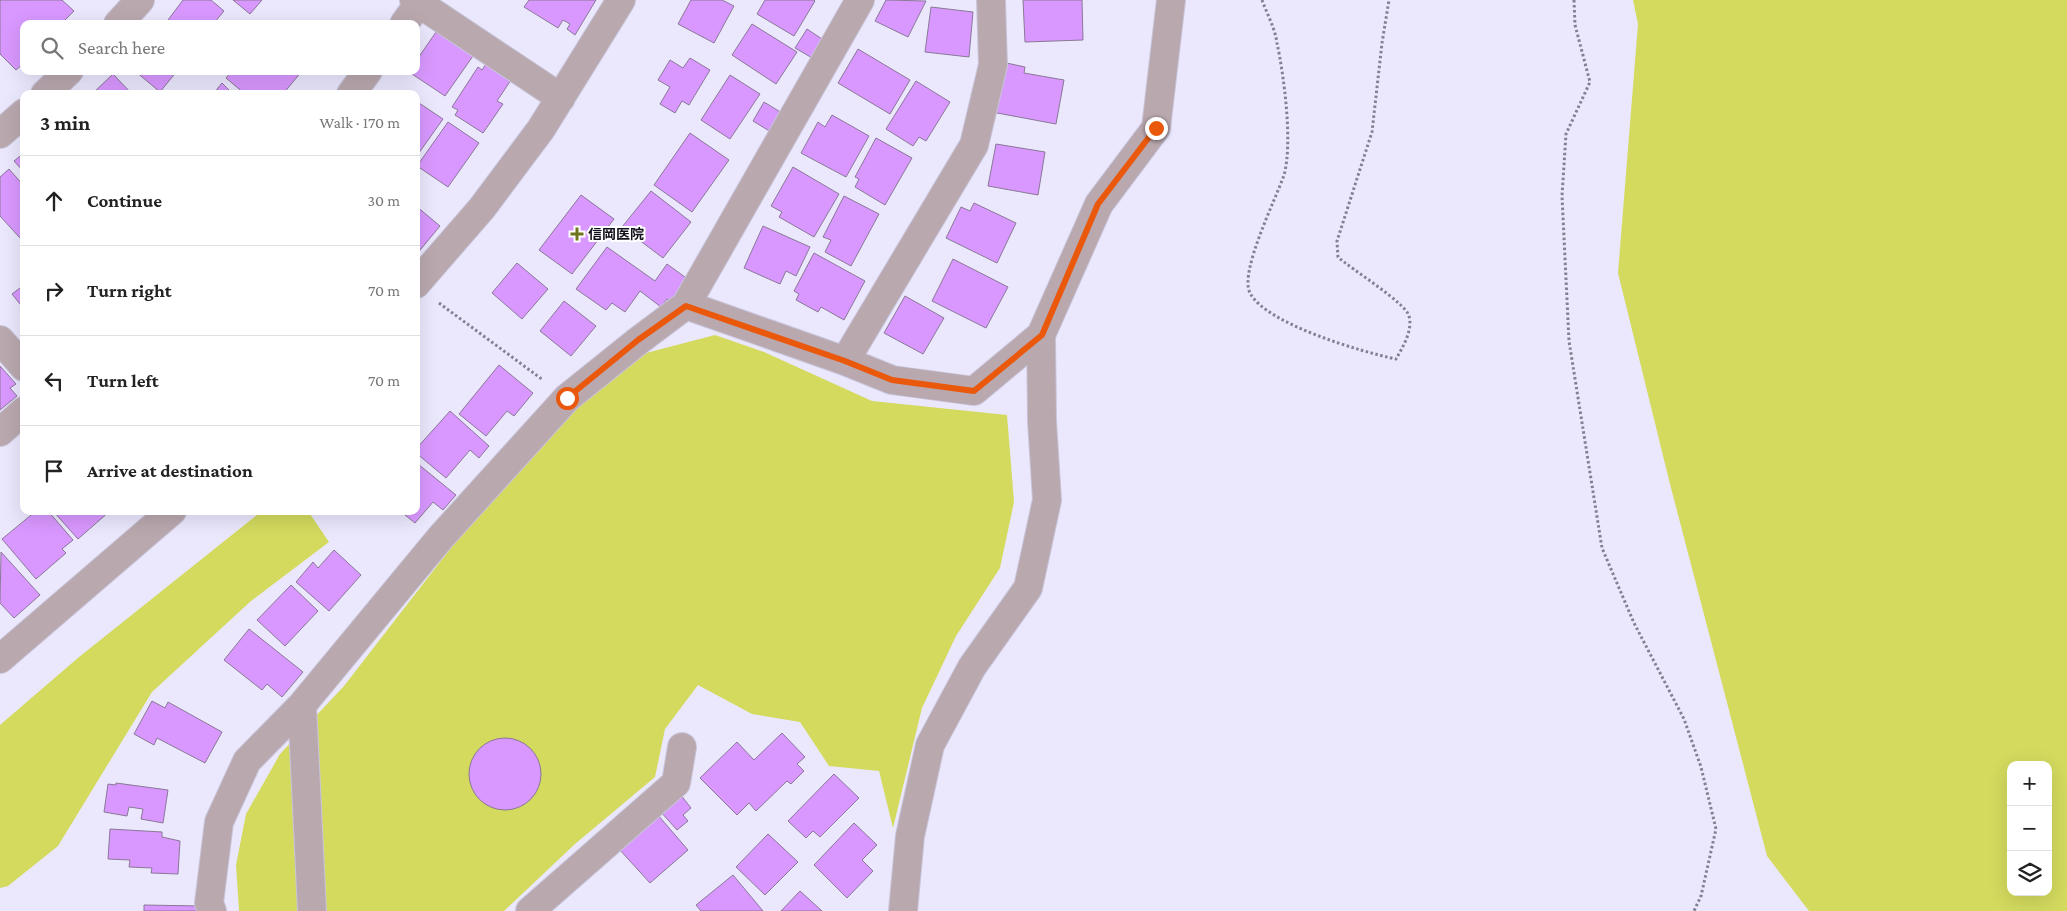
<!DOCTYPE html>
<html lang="en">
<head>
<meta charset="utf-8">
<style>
	body { margin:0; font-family:"Crimson Pro","Noto Sans JP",serif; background:#f6f6f6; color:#222 }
	.controls { position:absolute; right:15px; bottom:15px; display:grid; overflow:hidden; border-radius:10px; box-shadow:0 5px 20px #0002 }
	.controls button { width:45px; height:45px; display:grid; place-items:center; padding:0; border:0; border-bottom:1px solid #e0e0e0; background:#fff; color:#222; font:25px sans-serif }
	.stop { position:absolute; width:15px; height:15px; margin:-11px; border:4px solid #ea580c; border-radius:50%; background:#fff }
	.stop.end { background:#ea580c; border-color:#fff; box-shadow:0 1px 5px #0008 }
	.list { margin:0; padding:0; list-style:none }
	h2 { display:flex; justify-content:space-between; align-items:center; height:65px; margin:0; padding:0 20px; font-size:21px }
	h2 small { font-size:16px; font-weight:400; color:#767676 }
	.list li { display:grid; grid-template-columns:32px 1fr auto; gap:15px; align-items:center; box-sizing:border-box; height:90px; padding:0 20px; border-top:1px solid #e0e0e0 }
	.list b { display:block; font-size:19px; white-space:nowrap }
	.list em { font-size:16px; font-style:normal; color:#767676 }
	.icon { flex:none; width:28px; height:28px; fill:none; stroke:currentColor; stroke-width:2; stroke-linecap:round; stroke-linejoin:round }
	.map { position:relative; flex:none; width:2067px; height:911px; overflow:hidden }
	.search { position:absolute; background:#fff; box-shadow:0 5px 20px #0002; left:20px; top:20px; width:400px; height:55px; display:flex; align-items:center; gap:12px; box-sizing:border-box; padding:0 18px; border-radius:10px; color:#767676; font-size:19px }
	.panel { position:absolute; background:#fff; box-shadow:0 5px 20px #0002; left:20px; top:90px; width:400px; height:425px; border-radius:10px }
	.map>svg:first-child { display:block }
	.green { fill:#d3da5e; fill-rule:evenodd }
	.building { fill:#d998ff; stroke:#8a7896 }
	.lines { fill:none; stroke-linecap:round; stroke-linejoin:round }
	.minor-casing { stroke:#c8c5da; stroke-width:30 }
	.path { stroke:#838091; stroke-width:3; stroke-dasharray:2.5 2.5; stroke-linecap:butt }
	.minor { stroke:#baa8af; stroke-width:28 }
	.route { stroke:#ea580c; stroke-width:6 }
	.poi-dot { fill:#70741b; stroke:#fff; stroke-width:2 }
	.labels { text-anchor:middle; stroke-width:4; stroke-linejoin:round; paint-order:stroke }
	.poi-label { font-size:14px; font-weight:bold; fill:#12101c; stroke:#fff; text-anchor:start }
</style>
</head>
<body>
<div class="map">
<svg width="2067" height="911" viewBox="0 0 2067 911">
	<rect width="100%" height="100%" fill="#ebe8fe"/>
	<path class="green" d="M 1633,0 L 2067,0 L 2067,911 L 1809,911 L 1767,856 L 1670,484 L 1618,273 L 1638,24 ZM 2011,765 L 2048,765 L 2048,892 L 2011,892 Z
		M 715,335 L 764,352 L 872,401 L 1007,415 L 1014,502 L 1000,568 L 956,636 L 922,708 L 893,828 L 879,771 L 829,766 L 800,722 L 752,714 L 698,685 L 665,729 L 655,777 L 575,844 L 504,911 L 239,911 L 236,865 L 246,814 L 280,754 L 344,686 L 474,518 L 550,437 L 586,390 L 646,353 Z
		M 262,511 L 308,511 L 329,542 L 251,601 L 152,692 L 58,846 L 8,886 L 0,888 L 0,725 L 79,657 Z"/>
	<path class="building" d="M 0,0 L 62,0 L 74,11 L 61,24 L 24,24 L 24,63 L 16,70 L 0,54 Z
		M 183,0 L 211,0 L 224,11 L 214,23 L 211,21 L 209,24 L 165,24 Z
		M 233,0 L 262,0 L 250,14 Z
		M 529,0 L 596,0 L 575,35 L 567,29 L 570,24 L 563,20 L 558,28 L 524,7 Z
		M 691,0 L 722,0 L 734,6 L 714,43 L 678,24 Z
		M 765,0 L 814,0 L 815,1 L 794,36 L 757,14 Z
		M 886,0 L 926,1 L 908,37 L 875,21 Z
		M 1023,0 L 1082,0 L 1083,40 L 1025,42 Z
		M 931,7 L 973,12 L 969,57 L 925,52 Z
		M 752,24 L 797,52 L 776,84 L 732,55 Z
		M 807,29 L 825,41 L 814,59 L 795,48 Z
		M 436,32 L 473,56 L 445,96 L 409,72 L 416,71 L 416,61 Z
		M 858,49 L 910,80 L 890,114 L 838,83 Z
		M 690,58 L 710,70 L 689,105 L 682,101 L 675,113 L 660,104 L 670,87 L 658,80 L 670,60 L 683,68 Z
		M 488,61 L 513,77 L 497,101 L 503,104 L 483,133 L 455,115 L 458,110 L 452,107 L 478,67 L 482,70 Z
		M 1002,62 L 1025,67 L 1024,73 L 1064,80 L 1056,124 L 992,112 Z
		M 135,71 L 177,71 L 160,92 Z
		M 232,71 L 302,71 L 283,94 L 245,94 L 226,78 Z
		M 113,74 L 132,94 L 92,94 Z
		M 730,75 L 760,94 L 730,139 L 701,120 Z
		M 916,81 L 950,102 L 926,141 L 919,137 L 913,146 L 886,129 Z
		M 222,83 L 233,94 L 213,94 Z
		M 416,101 L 443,119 L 416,157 Z
		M 764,102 L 782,113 L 771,132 L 753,121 Z
		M 832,115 L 869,136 L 846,177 L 801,153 L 818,122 L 825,127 Z
		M 448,122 L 479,143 L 448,187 L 417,166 Z
		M 690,133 L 729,160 L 692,212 L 654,185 Z
		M 876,138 L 912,158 L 885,205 L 855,187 L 859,179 L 855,177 Z
		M 996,144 L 1045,152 L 1038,195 L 988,186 Z
		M 24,153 L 24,172 L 14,161 Z
		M 793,167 L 839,194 L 814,237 L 779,217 L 782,212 L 771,206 Z
		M 9,169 L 24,186 L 24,234 L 20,238 L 0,216 L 0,177 Z
		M 651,191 L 691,222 L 663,258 L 622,227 Z
		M 581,195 L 614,219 L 572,274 L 539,250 Z
		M 844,196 L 879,214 L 851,266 L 825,252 L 831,240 L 823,237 Z
		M 974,203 L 1016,223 L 997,263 L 946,238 L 961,207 L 970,211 Z
		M 416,206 L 440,226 L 416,255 Z
		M 763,226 L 810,247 L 796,276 L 786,271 L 780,284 L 744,268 Z
		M 607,247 L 655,281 L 667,264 L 689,280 L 672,302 L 667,299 L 661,307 L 640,291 L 625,312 L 612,303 L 606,310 L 576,289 Z
		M 814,253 L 865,281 L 844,320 L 821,307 L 818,312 L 796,300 L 799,294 L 794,291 Z
		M 953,259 L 1008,287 L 986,328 L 932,301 Z
		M 517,263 L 548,289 L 522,319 L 492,293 Z
		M 24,285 L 24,309 L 12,294 Z
		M 905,296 L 944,318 L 923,354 L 884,333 Z
		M 564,301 L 596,326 L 571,356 L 540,331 Z
		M 499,365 L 533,393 L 514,416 L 507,411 L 486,436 L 459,414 Z
		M 0,366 L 16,384 L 10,388 L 17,396 L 0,410 Z
		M 450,411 L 489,446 L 479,458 L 470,450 L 446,478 L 416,453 L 416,449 Z
		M 418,464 L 456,495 L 443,510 L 433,502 L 415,523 L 400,511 L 416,511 Z
		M 36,511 L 48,511 L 73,540 L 62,549 L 66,553 L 36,579 L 2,539 Z
		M 53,511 L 110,511 L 78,539 Z
		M 334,550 L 361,575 L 329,611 L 296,582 L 313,562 L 318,568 Z
		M 1,552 L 40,595 L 14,618 L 0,603 Z
		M 291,585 L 318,611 L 285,646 L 257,620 Z
		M 249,629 L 303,672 L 282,697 L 267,684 L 262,690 L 224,660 Z
		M 152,701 L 165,708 L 168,702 L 222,732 L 205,763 L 157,738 L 154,745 L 134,734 Z
		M 782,733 L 805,757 L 797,764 L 804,771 L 791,784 L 787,781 L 756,811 L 749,803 L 737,815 L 700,778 L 737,742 L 754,760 Z
		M469 774a36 36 0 1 1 72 0a36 36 0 1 1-72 0Z
		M 834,774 L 859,798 L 820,837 L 813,831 L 806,838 L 788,821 Z
		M 116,783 L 168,790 L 163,823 L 141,819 L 143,809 L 129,807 L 127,816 L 104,812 L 108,784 L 116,785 Z
		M 680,794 L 691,808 L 683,815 L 688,821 L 677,830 L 660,811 Z
		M 657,814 L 688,850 L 650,883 L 619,849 Z
		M 854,823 L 877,845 L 862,860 L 873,871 L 847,898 L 814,865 Z
		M 110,829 L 162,832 L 162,837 L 180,841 L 178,874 L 151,873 L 152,868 L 129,867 L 130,860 L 108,859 Z
		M 768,834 L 798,862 L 765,895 L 736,867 Z
		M 733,875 L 763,911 L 701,911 L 696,905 Z
		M 800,891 L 822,911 L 781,911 Z
		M 144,905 L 201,906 L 201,911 L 144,911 Z"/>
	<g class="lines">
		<defs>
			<path id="minor" d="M 414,0 L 561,98
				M 118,24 L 140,0
				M 404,24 L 421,0
				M 45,94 L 69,71
				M 351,94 L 368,71
				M 0,134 L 24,113
				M 416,284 L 482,208 L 541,129 L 621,0
				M 686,305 L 845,361 L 892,380 L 974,391 L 1041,335
				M 0,340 L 24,367
				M 845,361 L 974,145 L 993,65 L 991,0
				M 0,432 L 24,411
				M 0,659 L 172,511
				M 302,705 L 312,911
				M 212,911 L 209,903 L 219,822 L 247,761 L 302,705 L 441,537 L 567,398 L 638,341 L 686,305 L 860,0
				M 530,911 L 676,783 L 682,747
				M 903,911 L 910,836 L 930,745 L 972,667 L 1028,588 L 1047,500 L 1042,421 L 1041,335 L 1099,204 L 1156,128 L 1171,0"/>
		</defs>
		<use href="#minor" class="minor-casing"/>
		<path class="path" d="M 1262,0 C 1267,14 1275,28 1277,43 C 1284,76 1293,143 1284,175 C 1276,199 1239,272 1250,293 C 1266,324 1362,352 1396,359 C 1403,347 1413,330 1409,316 C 1406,303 1351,269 1338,257 L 1337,241 L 1372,132 L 1382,43 L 1389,0
			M 1574,0 L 1575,25 L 1590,82 L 1566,134 L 1562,196 L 1569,341 L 1602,548 L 1634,623 L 1684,719 L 1701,767 L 1716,829 L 1701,896 L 1694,911
			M 439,303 L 543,380"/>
		<use href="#minor" class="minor"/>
	</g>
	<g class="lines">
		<path class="route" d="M 567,398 L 638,340 L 686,306 L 845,361 L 892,380 L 974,391 L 1042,335 L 1098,204 L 1156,128"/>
	</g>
	<path class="poi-dot" d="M574.5 226.5h5v5h5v5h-5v5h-5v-5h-5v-5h5z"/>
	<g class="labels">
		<g class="poi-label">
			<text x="588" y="239">信岡医院</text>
		</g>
	</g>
</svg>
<div class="controls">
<button>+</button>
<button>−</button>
<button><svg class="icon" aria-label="layers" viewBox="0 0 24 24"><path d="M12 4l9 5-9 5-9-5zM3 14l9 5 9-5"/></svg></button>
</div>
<div class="stop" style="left:567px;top:398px"></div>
<div class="stop end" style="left:1156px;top:128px"></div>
<div class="search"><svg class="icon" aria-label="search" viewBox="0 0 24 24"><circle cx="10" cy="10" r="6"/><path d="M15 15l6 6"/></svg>Search here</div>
<section class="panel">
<h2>3 min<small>Walk · 170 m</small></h2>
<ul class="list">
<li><svg class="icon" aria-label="ahead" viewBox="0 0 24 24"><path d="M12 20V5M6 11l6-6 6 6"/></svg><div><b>Continue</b></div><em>30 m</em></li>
<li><svg class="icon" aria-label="right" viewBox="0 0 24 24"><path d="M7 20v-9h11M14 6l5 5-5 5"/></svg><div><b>Turn right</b></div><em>70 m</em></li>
<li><svg class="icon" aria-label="left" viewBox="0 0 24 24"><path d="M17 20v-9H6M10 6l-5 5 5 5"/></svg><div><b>Turn left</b></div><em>70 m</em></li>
<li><svg class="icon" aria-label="arrive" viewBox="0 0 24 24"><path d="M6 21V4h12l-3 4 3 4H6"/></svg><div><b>Arrive at destination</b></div></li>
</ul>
</section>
</div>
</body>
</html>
